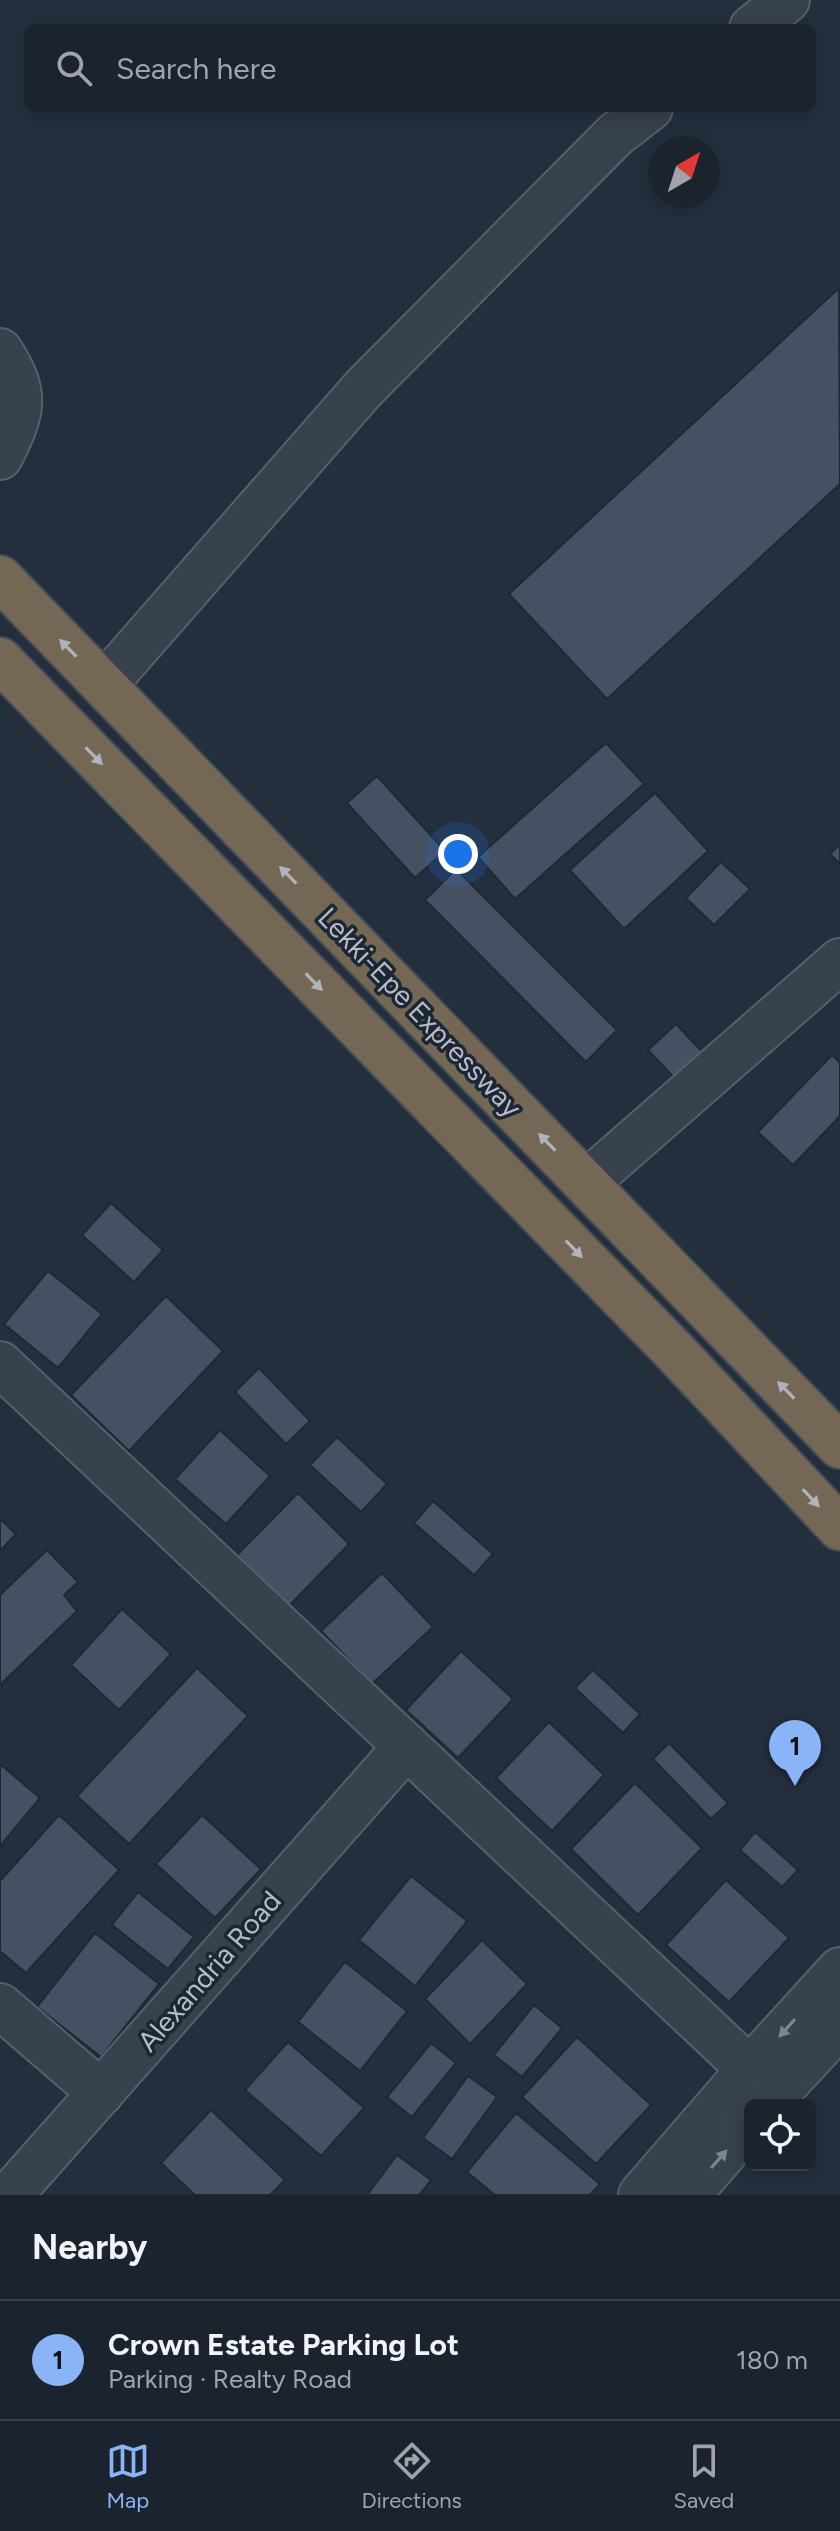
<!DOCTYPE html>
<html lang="en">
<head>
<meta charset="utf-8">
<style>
	body { margin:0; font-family:Figtree,sans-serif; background:#282f3a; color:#f1f3f6 }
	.controls { position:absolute; right:24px; bottom:24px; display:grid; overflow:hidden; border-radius:12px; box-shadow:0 4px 20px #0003 }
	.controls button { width:72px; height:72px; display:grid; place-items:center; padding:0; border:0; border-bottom:2px solid #39404a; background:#1b232e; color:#f1f3f6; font:40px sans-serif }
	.compass { position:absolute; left:648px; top:136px; width:72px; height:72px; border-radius:50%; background:#1b232e; box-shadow:0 4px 20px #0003; rotate:39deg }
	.you { position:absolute; left:458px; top:854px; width:28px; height:28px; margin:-20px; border:6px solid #fff; border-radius:50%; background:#1a73e8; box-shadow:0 0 0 12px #1a73e833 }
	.badge { display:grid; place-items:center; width:52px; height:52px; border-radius:50%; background:#8ab4f8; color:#111; font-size:26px; font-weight:700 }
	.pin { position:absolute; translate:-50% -66px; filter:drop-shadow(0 2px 4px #0008) }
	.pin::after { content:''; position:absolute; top:42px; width:28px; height:24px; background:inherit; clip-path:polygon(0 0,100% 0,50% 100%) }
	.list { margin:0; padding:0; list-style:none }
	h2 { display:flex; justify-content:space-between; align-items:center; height:104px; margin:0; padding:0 32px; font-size:34px }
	h2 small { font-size:26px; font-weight:400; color:#a0a4aa }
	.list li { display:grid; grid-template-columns:52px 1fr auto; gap:24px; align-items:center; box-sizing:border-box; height:120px; padding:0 32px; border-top:2px solid #39404a }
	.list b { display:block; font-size:30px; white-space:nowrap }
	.list p { margin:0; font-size:26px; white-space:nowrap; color:#a0a4aa }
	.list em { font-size:26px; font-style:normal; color:#a0a4aa }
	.icon { flex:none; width:44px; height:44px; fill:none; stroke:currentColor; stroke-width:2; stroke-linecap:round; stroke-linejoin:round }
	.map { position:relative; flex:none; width:840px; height:2195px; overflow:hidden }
	.search { position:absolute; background:#1b232e; box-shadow:0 4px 20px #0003; left:24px; right:24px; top:24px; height:88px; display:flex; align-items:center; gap:20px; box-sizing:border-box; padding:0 28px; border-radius:12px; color:#a0a4aa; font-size:30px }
	.sheet { height:224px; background:#1b232e }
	nav { display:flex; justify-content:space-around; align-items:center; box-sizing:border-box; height:112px; border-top:2px solid #39404a; background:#1b232e; font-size:22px; color:#a0a4aa }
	nav a { display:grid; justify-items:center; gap:4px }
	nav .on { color:#8ab4f8 }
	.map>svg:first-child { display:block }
	.building { fill:#455162; stroke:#1f2835; stroke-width:2 }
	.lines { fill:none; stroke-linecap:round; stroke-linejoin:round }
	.minor-casing { stroke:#565f6c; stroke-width:48 }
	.highway-casing { stroke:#434c59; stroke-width:48 }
	.minor { stroke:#38414e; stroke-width:44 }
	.highway { stroke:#746855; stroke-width:44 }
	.oneway { fill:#aeb4bd }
	.oneway2 { fill:#7c8592 }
	.labels { text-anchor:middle; stroke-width:7; stroke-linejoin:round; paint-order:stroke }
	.street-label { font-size:28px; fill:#b4bcc9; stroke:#1d2633 }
</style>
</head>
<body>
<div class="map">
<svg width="840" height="2195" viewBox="0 0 840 2195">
	<rect width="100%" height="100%" fill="#242f3e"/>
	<path class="building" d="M 839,288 L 840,484 L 607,699 L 509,594 Z
		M 606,743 L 644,784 L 515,899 L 478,857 Z
		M 377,776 L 445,851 L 415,878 L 347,803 Z
		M 655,793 L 708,851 L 624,929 L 570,870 Z
		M 840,844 L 840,864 L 830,854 Z
		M 721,862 L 750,889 L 714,925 L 686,898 Z
		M 456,869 L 617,1030 L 586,1062 L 425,900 Z
		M 676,1024 L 707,1057 L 679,1083 L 648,1050 Z
		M 832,1055 L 840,1063 L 840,1116 L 793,1165 L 758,1132 Z
		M 111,1203 L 163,1250 L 134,1282 L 82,1235 Z
		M 48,1271 L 102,1314 L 58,1368 L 4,1324 Z
		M 166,1296 L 223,1351 L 129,1451 L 71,1395 Z
		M 259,1368 L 310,1421 L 286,1444 L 235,1392 Z
		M 220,1430 L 270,1476 L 226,1524 L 175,1479 Z
		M 337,1437 L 387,1484 L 361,1512 L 310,1465 Z
		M 298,1493 L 349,1544 L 289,1606 L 237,1555 Z
		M 433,1501 L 493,1554 L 474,1575 L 414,1523 Z
		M 0,1519 L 16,1534 L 0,1551 Z
		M 47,1550 L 78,1582 L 64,1595 L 77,1611 L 0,1685 L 0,1595 Z
		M 382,1573 L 433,1627 L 372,1684 L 321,1631 Z
		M 122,1609 L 171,1654 L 119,1710 L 71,1665 Z
		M 461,1651 L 513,1699 L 458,1758 L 406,1710 Z
		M 197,1668 L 248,1716 L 129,1844 L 77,1796 Z
		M 593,1670 L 640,1714 L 623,1733 L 575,1688 Z
		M 549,1722 L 604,1775 L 552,1831 L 496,1778 Z
		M 669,1743 L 728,1803 L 711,1819 L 653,1759 Z
		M 0,1764 L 40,1798 L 0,1846 Z
		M 635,1783 L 702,1848 L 638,1915 L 571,1849 Z
		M 59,1815 L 119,1870 L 26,1973 L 0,1951 L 0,1881 Z
		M 202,1815 L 261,1869 L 215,1918 L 156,1864 Z
		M 755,1832 L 798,1870 L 782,1887 L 740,1850 Z
		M 411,1876 L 467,1921 L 415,1986 L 359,1940 Z
		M 726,1880 L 789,1938 L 729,2002 L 666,1945 Z
		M 138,1892 L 194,1937 L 168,1969 L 112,1925 Z
		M 95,1933 L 159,1984 L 101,2057 L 37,2007 Z
		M 482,1940 L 527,1984 L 470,2044 L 425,1999 Z
		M 345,1962 L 407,2011 L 360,2071 L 298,2022 Z
		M 534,2005 L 562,2028 L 522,2077 L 494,2055 Z
		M 577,2037 L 651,2105 L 596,2164 L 522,2097 Z
		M 288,2042 L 364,2108 L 321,2156 L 245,2090 Z
		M 431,2043 L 456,2063 L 412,2117 L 387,2097 Z
		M 468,2076 L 497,2097 L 452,2159 L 423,2138 Z
		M 211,2110 L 285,2180 L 270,2195 L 195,2195 L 161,2163 Z
		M 516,2113 L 600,2184 L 590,2195 L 495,2195 L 467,2172 Z
		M 397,2155 L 431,2180 L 419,2195 L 367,2195 Z"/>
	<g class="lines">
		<defs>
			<path id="minor" d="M 752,28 L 787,0
				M 0,351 C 29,396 22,412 0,457
				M 104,685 L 363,389 L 615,135 L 650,108
				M 586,1183 L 840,961
				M 0,1364 L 776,2094
				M 0,2006 L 101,2093
				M 766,2105 L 840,2025
				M 10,2195 L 406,1747
				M 641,2195 L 749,2070 L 840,1970
				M 688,2195 L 750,2123"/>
			<path id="highway" d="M 0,578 L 840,1446
				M 0,660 L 677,1354 L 840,1528"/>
		</defs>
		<use href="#minor" class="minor-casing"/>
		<use href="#highway" class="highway-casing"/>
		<use href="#minor" class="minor"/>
		<use href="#highway" class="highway"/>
	</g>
	<defs><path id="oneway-solid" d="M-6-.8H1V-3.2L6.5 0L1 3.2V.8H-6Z" transform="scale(2)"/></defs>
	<g class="oneway">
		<use href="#oneway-solid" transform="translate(68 648) rotate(-134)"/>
		<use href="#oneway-solid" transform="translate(94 756) rotate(46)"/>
		<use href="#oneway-solid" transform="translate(288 875) rotate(-134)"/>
		<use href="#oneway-solid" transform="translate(314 982) rotate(46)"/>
		<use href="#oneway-solid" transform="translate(547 1142) rotate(-134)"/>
		<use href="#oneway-solid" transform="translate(574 1249) rotate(46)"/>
		<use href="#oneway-solid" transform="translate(786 1390) rotate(-134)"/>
		<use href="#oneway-solid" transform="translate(811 1498) rotate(47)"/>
	</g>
	<g class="oneway2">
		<use href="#oneway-solid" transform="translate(787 2028) rotate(132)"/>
		<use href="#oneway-solid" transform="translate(719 2159) rotate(-49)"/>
	</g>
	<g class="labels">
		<g class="street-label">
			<text transform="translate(420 1012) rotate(46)" y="10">Lekki-Epe Expressway</text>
			<text transform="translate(209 1971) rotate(-49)" y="10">Alexandria Road</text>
		</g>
	</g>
</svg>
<div class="controls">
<button><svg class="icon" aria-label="locate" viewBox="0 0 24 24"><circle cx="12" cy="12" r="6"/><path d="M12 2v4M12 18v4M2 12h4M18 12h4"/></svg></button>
</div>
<svg class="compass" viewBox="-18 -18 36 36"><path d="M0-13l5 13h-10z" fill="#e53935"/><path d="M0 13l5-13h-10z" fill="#a0a4aa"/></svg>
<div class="you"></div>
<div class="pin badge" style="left:795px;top:1786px">1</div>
<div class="search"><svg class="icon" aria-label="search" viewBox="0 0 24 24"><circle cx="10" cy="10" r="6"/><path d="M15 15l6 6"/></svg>Search here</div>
</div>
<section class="sheet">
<h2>Nearby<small></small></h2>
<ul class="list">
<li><span class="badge">1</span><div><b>Crown Estate Parking Lot</b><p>Parking · Realty Road</p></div><em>180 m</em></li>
</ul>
</section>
<nav>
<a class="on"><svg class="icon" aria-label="map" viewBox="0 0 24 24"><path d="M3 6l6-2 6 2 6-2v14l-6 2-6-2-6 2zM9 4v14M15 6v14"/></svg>Map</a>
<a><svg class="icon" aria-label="directions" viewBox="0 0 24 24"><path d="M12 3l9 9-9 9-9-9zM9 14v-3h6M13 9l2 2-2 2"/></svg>Directions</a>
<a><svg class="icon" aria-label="saved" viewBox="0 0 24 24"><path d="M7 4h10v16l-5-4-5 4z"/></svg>Saved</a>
</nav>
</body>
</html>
